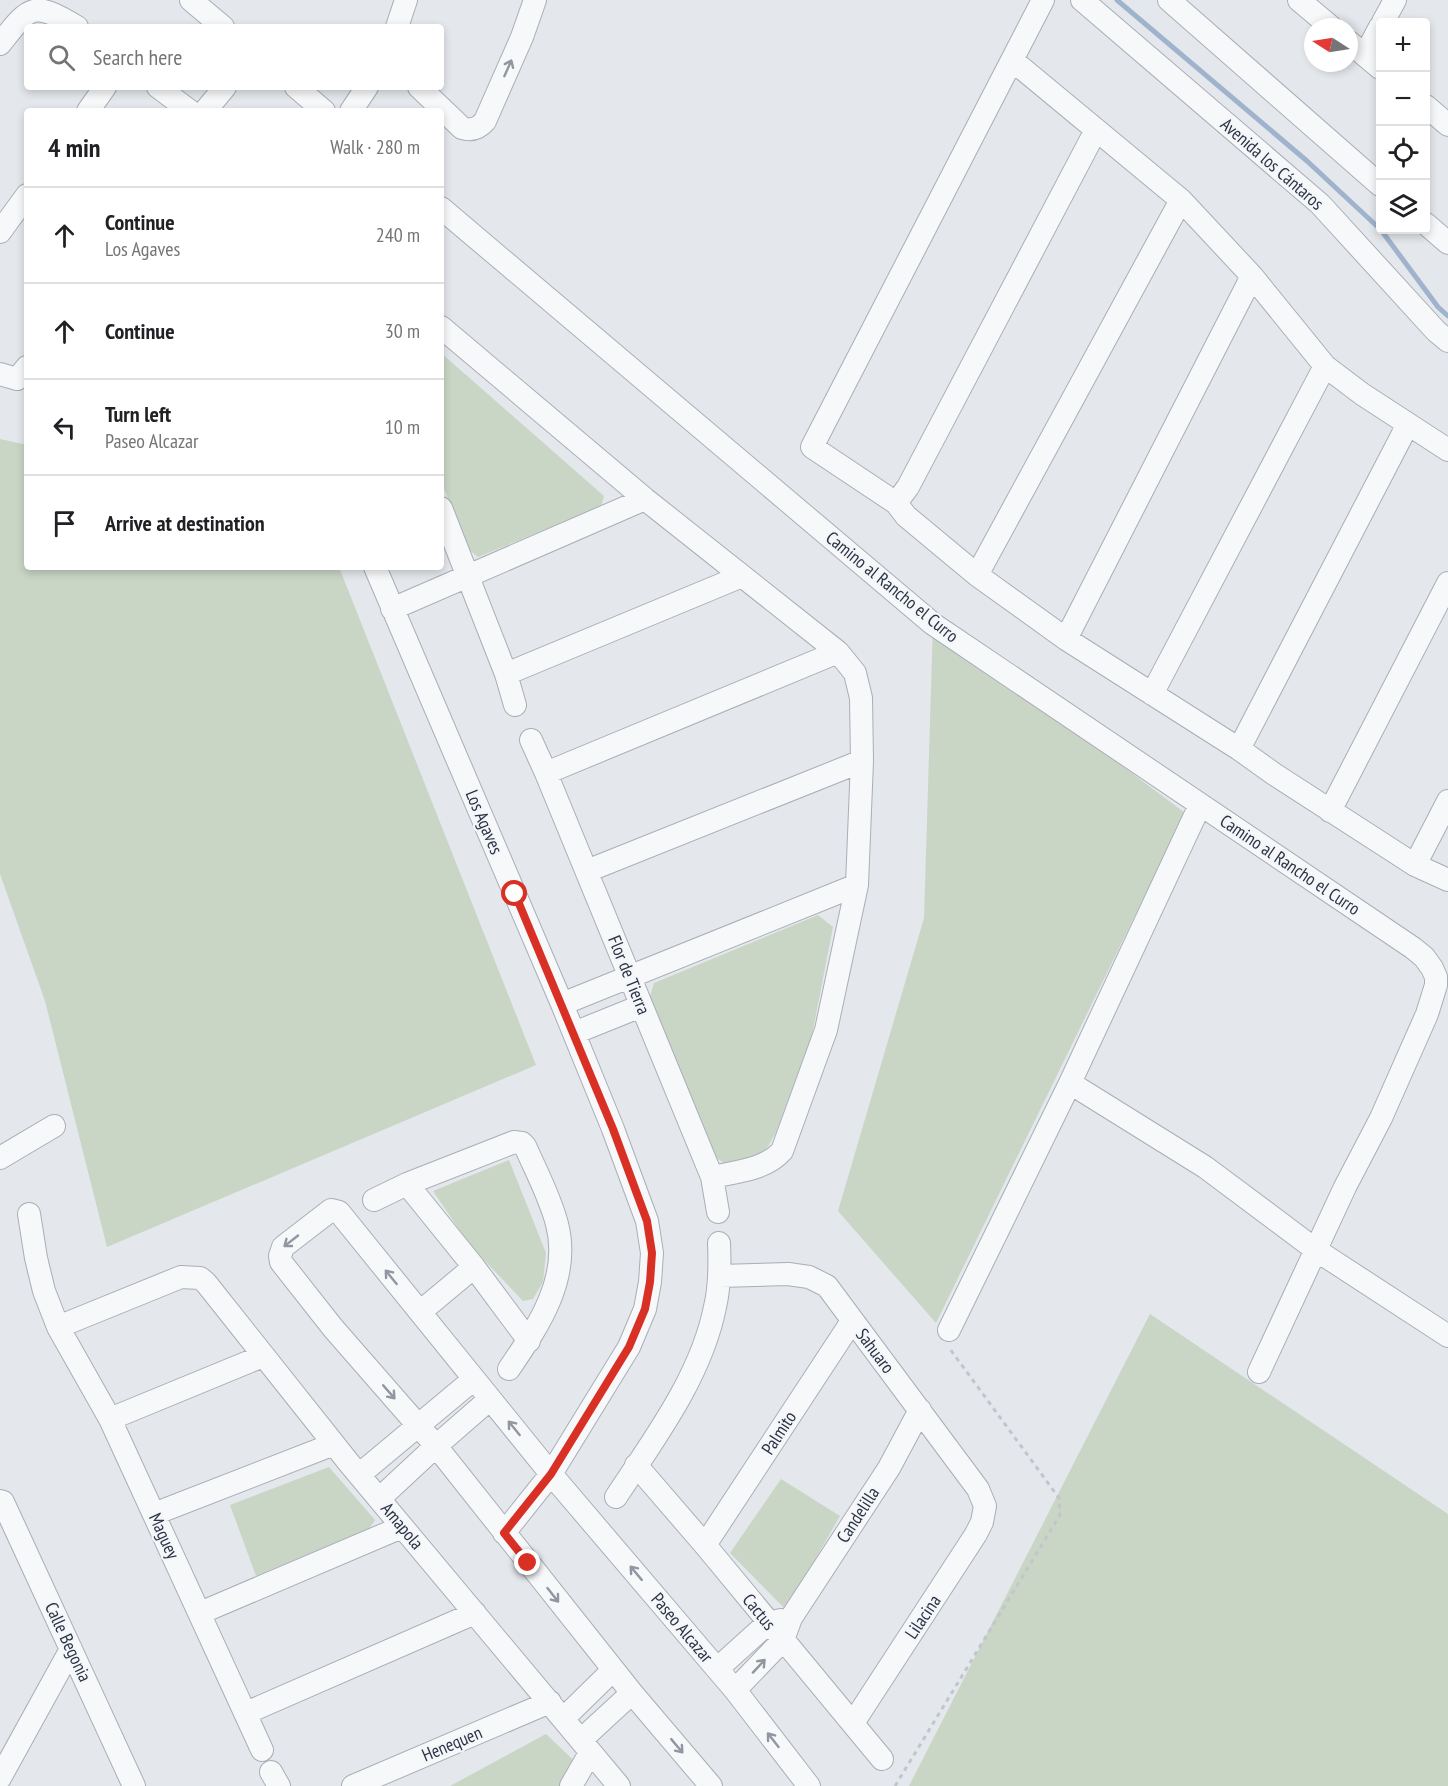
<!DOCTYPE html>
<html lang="en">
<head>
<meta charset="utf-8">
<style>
	body { margin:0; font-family:"PT Sans Narrow",sans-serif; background:#f2f2f2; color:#202124 }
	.controls { position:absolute; right:18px; top:18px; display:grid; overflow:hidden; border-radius:6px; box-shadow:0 3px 9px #0003 }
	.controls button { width:54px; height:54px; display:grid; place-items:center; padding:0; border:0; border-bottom:2px solid #e0e0e0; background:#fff; color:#202124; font:30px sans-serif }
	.compass { position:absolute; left:1304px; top:18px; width:54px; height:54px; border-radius:50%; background:#fff; box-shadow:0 3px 9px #0003; rotate:282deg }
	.stop { position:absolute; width:18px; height:18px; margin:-14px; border:4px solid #d93025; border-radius:50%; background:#fff }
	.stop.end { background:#d93025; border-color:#fff; box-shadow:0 2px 6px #0008 }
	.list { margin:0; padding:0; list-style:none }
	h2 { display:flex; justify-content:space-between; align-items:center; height:78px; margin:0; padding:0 24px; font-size:26px }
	h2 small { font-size:20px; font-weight:400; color:#757577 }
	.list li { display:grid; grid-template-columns:39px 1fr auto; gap:18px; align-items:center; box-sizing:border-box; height:96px; padding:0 24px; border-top:2px solid #e0e0e0 }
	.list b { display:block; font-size:22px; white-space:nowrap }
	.list p { margin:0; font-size:20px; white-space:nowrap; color:#757577 }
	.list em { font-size:20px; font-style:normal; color:#757577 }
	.icon { flex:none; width:33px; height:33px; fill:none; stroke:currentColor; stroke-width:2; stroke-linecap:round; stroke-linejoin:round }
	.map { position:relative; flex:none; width:1448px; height:1786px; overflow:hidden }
	.search { position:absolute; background:#fff; box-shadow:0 3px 9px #0003; left:24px; top:24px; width:420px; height:66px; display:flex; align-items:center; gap:15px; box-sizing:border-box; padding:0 21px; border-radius:6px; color:#757577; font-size:22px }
	.panel { position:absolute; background:#fff; box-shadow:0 3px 9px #0003; left:24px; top:108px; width:420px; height:462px; border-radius:6px }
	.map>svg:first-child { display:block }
	.green { fill:#c9d6c5 }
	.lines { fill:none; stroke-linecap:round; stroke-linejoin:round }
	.stream { stroke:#9fb4cc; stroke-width:5 }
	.minor-casing { stroke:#a9aeb7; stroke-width:24 }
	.path { stroke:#c2c5cb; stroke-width:3; stroke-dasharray:4.5 4.5; stroke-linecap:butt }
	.minor { stroke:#f7f8fa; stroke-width:22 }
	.oneway { stroke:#9196a0 }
	.route { stroke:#d93025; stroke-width:8 }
	.labels { text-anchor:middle; stroke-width:4.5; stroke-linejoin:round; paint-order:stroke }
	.street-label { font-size:18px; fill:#2b3445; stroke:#f4f6f9 }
</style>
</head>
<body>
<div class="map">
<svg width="1448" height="1786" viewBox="0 0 1448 1786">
	<rect width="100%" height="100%" fill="#e4e7ec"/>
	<path class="green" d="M 441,353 L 604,496 L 601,507 L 478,557 L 468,549 L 441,481 Z
		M 0,439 L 27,445 L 27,567 L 339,567 L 536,1065 L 107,1247 L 45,1001 L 0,874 Z
		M 933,624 L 1185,813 L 936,1323 L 838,1211 L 924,918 Z
		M 818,915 L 833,927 L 812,1035 L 776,1132 L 761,1159 L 725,1164 L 715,1157 L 649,1000 L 654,983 Z
		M 509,1160 L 546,1253 L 543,1282 L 533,1299 L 523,1301 L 469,1244 L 433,1191 Z
		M 1150,1314 L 1448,1514 L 1448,1786 L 909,1786 Z
		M 329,1467 L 375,1520 L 369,1529 L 256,1576 L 230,1505 Z
		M 781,1479 L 840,1516 L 786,1610 L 730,1553 Z
		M 546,1734 L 589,1775 L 582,1786 L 450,1786 Z"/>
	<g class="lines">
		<path class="stream" d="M 1117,0 L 1307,161 L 1380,229
			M 1381,230 L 1438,307 L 1448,316"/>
		<defs>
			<path id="minor" d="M 191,0 L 223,27
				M 1082,0 L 1320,204 L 1436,331 L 1448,341
				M 1169,0 L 1380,185
				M 1299,0 L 1331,27
				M 1383,22 L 1395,0
				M 397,27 L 406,0
				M 1349,42 L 1380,68
				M 0,44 C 30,6 33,0 77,27
				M 1365,55 L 1380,27
				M 1012,60 L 1181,200 L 1252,276 L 1325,366 L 1362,394 L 1448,450
				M 158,87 L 190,111
				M 296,87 L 324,111
				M 419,87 L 462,128 C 472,131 478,129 485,121 L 522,37 L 535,0
				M 1426,106 L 1448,125
				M 88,111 L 105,87
				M 205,111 L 225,87
				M 351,111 L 367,87
				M 441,208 L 933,624 L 1413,948 L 1424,957 L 1432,968 L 1436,977 L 1436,985 L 1427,1014 L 1381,1118 L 1345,1187 L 1259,1372
				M 1426,224 L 1448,243
				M 0,232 L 27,195
				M 1252,276 L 1066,639 L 1239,749 L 1274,774 L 1415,865 L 1448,880
				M 441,327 L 645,499 L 838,652 L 855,673 L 861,698 L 862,761 L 857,885 L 826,1030 L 782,1151 C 765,1170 735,1172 712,1177
				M 0,374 L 17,379 L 27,367
				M 896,503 L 812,447 L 1043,0
				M 441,508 L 506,674 L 515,705
				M 375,567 L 562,1004 L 613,1129 L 647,1221 L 652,1253 L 650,1282 L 645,1309 L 629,1347 L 551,1474 L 504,1533
				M 977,575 L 906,516 L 896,503 L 908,487 L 1096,130
				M 392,609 L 645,499
				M 1066,639 L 977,575 L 1181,200
				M 506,674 L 742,576
				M 1152,694 L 1325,366
				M 531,740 L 546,773 L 712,1177 L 718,1212
				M 1239,749 L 1408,424
				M 546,773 L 838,652
				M 1330,811 L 1448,583
				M 1415,865 L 1448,801
				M 587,871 L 862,761
				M 562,1004 L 857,885
				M 574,1033 L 641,1006
				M 1070,1083 L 1205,1167 L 1316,1250 L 1448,1336
				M 0,1158 L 54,1126
				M 407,1184 L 474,1267 L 529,1341
				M 374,1200 L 407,1184 L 514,1142 L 522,1143 L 525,1146 C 536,1171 550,1197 557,1224 C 571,1278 539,1325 509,1369
				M 29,1214 L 36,1258 L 44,1291 L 58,1327 L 110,1419 L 262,1750
				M 720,1276 L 788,1274 L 809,1277 L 827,1286 L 978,1489 L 985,1506 L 982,1522 L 976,1534 L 853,1723
				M 420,1312 L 474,1267
				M 58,1327 L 181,1277 L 200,1278 L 206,1283 L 349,1463 L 619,1786
				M 949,1330 L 1070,1083 L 1200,805
				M 110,1419 L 263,1356
				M 636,1465 L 705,1545 L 882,1759
				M 360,1474 L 474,1379
				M 616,1497 C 654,1439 701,1377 715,1307 C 720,1286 720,1265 719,1243
				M 379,1499 L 436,1446 L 490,1399
				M 0,1501 L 3,1502 L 134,1786
				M 154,1514 L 334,1444
				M 705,1545 L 852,1321
				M 200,1613 L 402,1527
				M 717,1669 L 768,1623 L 781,1620
				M 735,1690 L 783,1640 L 791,1618 L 889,1468 L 920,1410
				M 246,1713 L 475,1613
				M 564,1718 L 613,1670
				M 581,1740 L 632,1693
				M 271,1772 L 279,1786
				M 0,1778 L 71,1649
				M 353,1786 L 550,1702
				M 571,1786 L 590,1753
				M 711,1786 L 632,1693 L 436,1446 L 333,1328 L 281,1262 L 280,1256 L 283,1247 L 331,1210 L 339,1212 L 551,1474 L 735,1690 L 809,1786"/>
		</defs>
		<use href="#minor" class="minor-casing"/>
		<path class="path" d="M 895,1786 L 1060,1515 L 1059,1498 L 950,1349"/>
		<use href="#minor" class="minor"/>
	</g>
	<defs><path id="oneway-shaft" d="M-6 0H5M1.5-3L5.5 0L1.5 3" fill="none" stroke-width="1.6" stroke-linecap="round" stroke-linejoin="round" transform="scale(1.5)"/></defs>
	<g class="oneway">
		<use href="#oneway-shaft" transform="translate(508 68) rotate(-66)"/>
		<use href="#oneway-shaft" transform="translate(291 1241) rotate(142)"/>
		<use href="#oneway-shaft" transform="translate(391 1277) rotate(-129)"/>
		<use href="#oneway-shaft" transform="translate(389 1392) rotate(49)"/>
		<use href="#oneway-shaft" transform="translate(514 1428) rotate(-129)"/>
		<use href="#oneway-shaft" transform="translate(636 1573) rotate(-130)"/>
		<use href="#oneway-shaft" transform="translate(553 1595) rotate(52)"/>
		<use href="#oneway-shaft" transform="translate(759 1666) rotate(-47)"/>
		<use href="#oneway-shaft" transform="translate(773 1740) rotate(-128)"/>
		<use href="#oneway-shaft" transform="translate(677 1746) rotate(50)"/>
	</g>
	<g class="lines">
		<path class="route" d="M 515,894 L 613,1129 L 647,1221 L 652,1253 L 650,1282 L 645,1309 L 629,1347 L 551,1474 L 504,1533 L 528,1563"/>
	</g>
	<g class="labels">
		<g class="street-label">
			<text transform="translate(1272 164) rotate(41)" y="6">Avenida los Cántaros</text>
			<text transform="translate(892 587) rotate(39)" y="6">Camino al Rancho el Curro</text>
			<text transform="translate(484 822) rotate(67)" y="6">Los Agaves</text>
			<text transform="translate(1290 865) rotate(34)" y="6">Camino al Rancho el Curro</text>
			<text transform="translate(629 975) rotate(68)" y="6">Flor de Tierra</text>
			<text transform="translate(875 1351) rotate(53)" y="6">Sahuaro</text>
			<text transform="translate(779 1433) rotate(-57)" y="6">Palmito</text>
			<text transform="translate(858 1515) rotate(-57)" y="6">Candelilla</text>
			<text transform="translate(402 1526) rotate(50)" y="6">Amapola</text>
			<text transform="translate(164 1536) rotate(65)" y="6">Maguey</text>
			<text transform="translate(759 1612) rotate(51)" y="6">Cactus</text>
			<text transform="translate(923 1617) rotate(-56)" y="6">Lilacina</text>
			<text transform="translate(682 1628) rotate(50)" y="6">Paseo Alcazar</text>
			<text transform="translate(68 1642) rotate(65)" y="6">Calle Begonia</text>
			<text transform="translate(452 1744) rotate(-23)" y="6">Henequen</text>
		</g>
	</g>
</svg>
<div class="controls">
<button>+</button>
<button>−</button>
<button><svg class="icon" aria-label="locate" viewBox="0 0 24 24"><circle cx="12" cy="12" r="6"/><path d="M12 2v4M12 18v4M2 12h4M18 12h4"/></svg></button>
<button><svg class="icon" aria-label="layers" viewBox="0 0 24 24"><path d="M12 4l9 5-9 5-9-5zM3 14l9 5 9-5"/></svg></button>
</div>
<svg class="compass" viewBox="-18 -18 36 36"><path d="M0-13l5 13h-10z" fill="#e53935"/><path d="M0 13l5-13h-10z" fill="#757577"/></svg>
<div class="stop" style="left:515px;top:894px"></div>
<div class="stop end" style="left:528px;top:1563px"></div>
<div class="search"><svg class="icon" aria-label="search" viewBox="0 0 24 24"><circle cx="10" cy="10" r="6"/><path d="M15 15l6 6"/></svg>Search here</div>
<section class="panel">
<h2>4 min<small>Walk · 280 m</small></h2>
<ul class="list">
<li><svg class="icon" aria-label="ahead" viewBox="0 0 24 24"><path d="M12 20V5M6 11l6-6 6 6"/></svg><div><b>Continue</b><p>Los Agaves</p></div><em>240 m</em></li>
<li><svg class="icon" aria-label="ahead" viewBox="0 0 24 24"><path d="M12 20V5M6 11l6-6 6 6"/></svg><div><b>Continue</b></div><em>30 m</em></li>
<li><svg class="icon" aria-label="left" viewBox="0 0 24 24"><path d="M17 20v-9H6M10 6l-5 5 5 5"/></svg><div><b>Turn left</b><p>Paseo Alcazar</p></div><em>10 m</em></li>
<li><svg class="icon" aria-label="arrive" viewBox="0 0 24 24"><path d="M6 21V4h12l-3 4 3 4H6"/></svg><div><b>Arrive at destination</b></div></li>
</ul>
</section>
</div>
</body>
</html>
